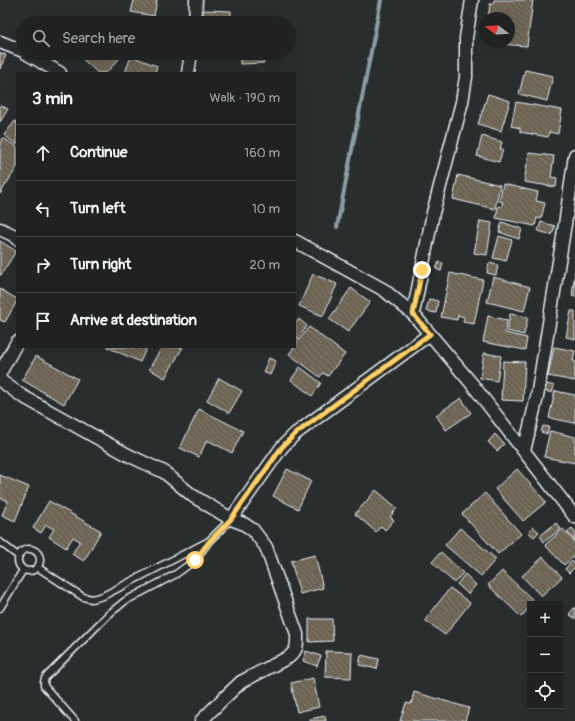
<!DOCTYPE html>
<html lang="en">
<head>
<meta charset="utf-8">
<style>
	body { margin:0; font-family:Pangolin,sans-serif; background:#282a2a; color:#f1f3f6 }
	.controls { position:absolute; right:12px; bottom:12px; display:grid; overflow:hidden; border-radius:0px; box-shadow:0 4px 16px #0002 }
	.controls button { width:36px; height:36px; display:grid; place-items:center; padding:0; border:0; border-bottom:1px solid #3d3f40; background:#202222; color:#f1f3f6; font:20px sans-serif }
	.compass { position:absolute; left:479px; top:12px; width:36px; height:36px; border-radius:50%; background:#202222; box-shadow:0 4px 16px #0002; rotate:287deg }
	.stop { position:absolute; width:12px; height:12px; margin:-9px; border:3px solid #ffd166; border-radius:50%; background:#fff }
	.stop.end { background:#ffd166; border-color:#fff; box-shadow:0 1px 4px #0008 }
	.list { margin:0; padding:0; list-style:none }
	h2 { display:flex; justify-content:space-between; align-items:center; height:52px; margin:0; padding:0 16px; font-size:17px }
	h2 small { font-size:13px; font-weight:400; color:#a2a4a5 }
	.list li { display:grid; grid-template-columns:26px 1fr auto; gap:12px; align-items:center; box-sizing:border-box; height:56px; padding:0 16px; border-top:1px solid #3d3f40 }
	.list b { display:block; font-size:15px; white-space:nowrap }
	.list em { font-size:13px; font-style:normal; color:#a2a4a5 }
	.icon { flex:none; width:22px; height:22px; fill:none; stroke:currentColor; stroke-width:2; stroke-linecap:round; stroke-linejoin:round }
	.map { position:relative; flex:none; width:575px; height:721px; overflow:hidden }
	.search { position:absolute; background:#202222; box-shadow:0 4px 16px #0002; left:16px; top:16px; width:280px; height:44px; display:flex; align-items:center; gap:10px; box-sizing:border-box; padding:0 14px; border-radius:22px; color:#a2a4a5; font-size:15px }
	.panel { position:absolute; background:#202222; box-shadow:0 4px 16px #0002; left:16px; top:72px; width:280px; height:276px; border-radius:0px }
	.map>svg:first-child { display:block }
	.lines { fill:none; stroke-linecap:round; stroke-linejoin:round }
	.stream { stroke:#899da5; stroke-width:4 }
	.building { fill:url(#building-back-hatch); stroke:#e8f1f8 }
	.service-casing { stroke:#e8f1f8; stroke-width:9 }
	.minor-casing { stroke:#e8f1f8; stroke-width:15 }
	.service { stroke:#2a2d2e; stroke-width:6 }
	.minor { stroke:#2a2d2e; stroke-width:12 }
	.route { stroke:#ffd166; stroke-width:5 }
</style>
</head>
<body>
<div class="map">
<svg width="575" height="721" viewBox="0 0 575 721">
	<defs>
		<pattern id="building-back-hatch" width="6" height="6" patternUnits="userSpaceOnUse"><rect width="6" height="6" fill="#6c6353"/><path d="M-1 5l2 2M0 0l6 6M5-1l2 2" fill="none" stroke="#817a6c"/></pattern>
	</defs>
	<rect width="100%" height="100%" fill="#2a2d2e"/>
	<filter id="ink" filterUnits="userSpaceOnUse"><feTurbulence type="fractalNoise" baseFrequency=".025" numOctaves="2"/><feDisplacementMap in="SourceGraphic" scale="8" xChannelSelector="R" yChannelSelector="G"/><feConvolveMatrix kernelMatrix="1 2 1 2 8 2 1 2 1" color-interpolation-filters="sRGB"/></filter>
	<g filter="url(#ink)">
		<g class="lines">
			<path class="stream" d="M 337,227 L 381,0"/>
		</g>
		<path class="building" d="M 134,0 L 157,0 L 154,16 L 131,12 Z
			M 494,0 L 533,0 L 527,46 L 498,44 L 498,42 L 494,42 L 509,42 L 509,18 L 488,18 L 490,4 L 493,4 Z
			M 203,10 L 231,11 L 231,23 L 203,23 Z
			M 0,53 L 6,55 L 0,69 Z
			M 76,53 L 113,53 L 119,59 L 106,73 L 98,73 Z
			M 240,53 L 263,53 L 264,63 L 240,64 Z
			M 131,56 L 157,66 L 155,73 L 125,73 Z
			M 525,70 L 553,76 L 547,101 L 519,94 Z
			M 488,94 L 510,101 L 501,131 L 478,124 Z
			M 516,102 L 562,110 L 558,134 L 549,132 L 548,137 L 520,132 L 520,128 L 511,126 Z
			M 0,105 L 8,109 L 0,122 Z
			M 15,121 L 17,122 L 17,145 L 4,135 Z
			M 482,136 L 502,142 L 500,149 L 503,149 L 499,162 L 477,156 Z
			M 3,138 L 17,147 L 17,167 L 0,194 L 0,143 Z
			M 529,153 L 554,156 L 551,177 L 557,178 L 556,187 L 524,182 Z
			M 458,175 L 500,185 L 495,209 L 453,199 Z
			M 503,184 L 538,192 L 536,201 L 545,203 L 541,219 L 537,218 L 535,226 L 496,218 L 498,206 L 501,207 L 503,202 L 499,201 Z
			M 480,221 L 492,223 L 487,255 L 474,253 Z
			M 502,222 L 522,229 L 519,239 L 499,232 Z
			M 541,222 L 555,226 L 552,235 L 538,231 Z
			M 499,236 L 512,240 L 506,261 L 493,258 Z
			M 0,241 L 16,251 L 1,275 L 0,275 Z
			M 439,262 L 443,263 L 441,271 L 436,269 Z
			M 489,263 L 498,265 L 496,275 L 487,273 Z
			M 575,271 L 575,297 L 572,296 Z
			M 450,273 L 483,280 L 474,324 L 463,322 L 464,317 L 458,315 L 457,320 L 441,317 Z
			M 313,274 L 337,284 L 323,316 L 299,306 Z
			M 493,277 L 530,287 L 524,311 L 487,302 Z
			M 351,288 L 370,302 L 348,332 L 329,319 Z
			M 0,289 L 17,299 L 17,301 L 5,322 L 0,320 Z
			M 429,299 L 438,301 L 436,313 L 426,311 Z
			M 571,311 L 575,311 L 575,339 L 566,337 Z
			M 510,314 L 528,317 L 524,335 L 507,331 Z
			M 488,316 L 507,320 L 505,333 L 527,338 L 525,350 L 483,342 Z
			M 299,319 L 307,326 L 295,342 L 295,324 Z
			M 309,327 L 345,354 L 328,376 L 323,373 L 320,377 L 289,354 L 294,347 L 295,347 L 295,345 Z
			M 107,347 L 147,347 L 140,362 Z
			M 162,347 L 183,347 L 165,378 L 149,369 Z
			M 554,347 L 575,351 L 573,361 L 575,361 L 575,381 L 548,376 Z
			M 484,353 L 501,356 L 497,381 L 480,378 Z
			M 36,356 L 78,379 L 64,404 L 22,380 Z
			M 269,358 L 276,361 L 270,375 L 263,372 Z
			M 503,361 L 525,362 L 523,401 L 501,400 Z
			M 300,367 L 321,383 L 312,396 L 291,380 Z
			M 219,378 L 242,391 L 229,413 L 207,400 Z
			M 547,384 L 554,386 L 552,393 L 545,391 Z
			M 555,391 L 575,395 L 575,423 L 549,418 Z
			M 461,398 L 471,413 L 446,430 L 436,415 Z
			M 199,409 L 243,431 L 232,453 L 207,440 L 199,457 L 180,448 Z
			M 543,426 L 549,427 L 547,434 L 541,432 Z
			M 550,431 L 575,437 L 575,463 L 544,457 Z
			M 495,434 L 504,444 L 497,451 L 488,442 Z
			M 287,469 L 311,481 L 298,509 L 273,496 Z
			M 517,469 L 546,502 L 523,521 L 495,489 Z
			M 0,475 L 29,487 L 15,521 L 2,515 L 8,501 L 1,498 L 0,501 Z
			M 376,490 L 397,508 L 390,517 L 394,520 L 385,530 L 381,526 L 376,532 L 355,514 Z
			M 485,493 L 521,534 L 498,554 L 462,514 Z
			M 49,501 L 101,531 L 84,561 L 72,554 L 80,541 L 73,537 L 66,548 L 49,537 L 54,529 L 46,525 L 41,533 L 33,528 Z
			M 556,523 L 561,529 L 544,542 L 540,536 Z
			M 533,527 L 539,532 L 534,537 L 528,532 Z
			M 460,528 L 496,559 L 481,576 L 445,545 Z
			M 572,528 L 575,531 L 575,541 L 567,532 Z
			M 563,529 L 575,542 L 575,555 L 564,565 L 545,545 Z
			M 441,552 L 463,573 L 454,583 L 432,562 Z
			M 315,555 L 323,588 L 300,594 L 291,561 Z
			M 543,557 L 562,577 L 541,596 L 522,576 Z
			M 572,561 L 575,564 L 575,567 L 569,573 L 565,569 Z
			M 502,571 L 535,602 L 533,604 L 530,604 L 530,607 L 521,617 L 488,585 Z
			M 465,574 L 476,585 L 468,594 L 457,584 Z
			M 450,588 L 470,603 L 445,635 L 425,620 Z
			M 575,607 L 575,619 L 569,614 Z
			M 309,619 L 332,619 L 333,641 L 309,642 Z
			M 306,651 L 321,656 L 317,666 L 303,661 Z
			M 326,651 L 352,652 L 351,678 L 325,677 Z
			M 361,655 L 379,659 L 377,669 L 359,665 Z
			M 313,678 L 319,707 L 297,712 L 291,683 Z
			M 414,692 L 469,708 L 465,721 L 461,720 L 461,721 L 400,721 L 406,703 L 411,704 Z
			M 325,716 L 326,721 L 310,721 L 310,719 Z"/>
		<g class="lines">
			<defs>
				<path id="service" d="M 0,542 L 18,556
					M18 560a11 11 0 1 1 22 0a11 11 0 1 1-22 0Z
					M 37,567 L 83,597 L 92,599 L 103,596 L 209,541 L 231,519
					M 0,608 L 23,570
					M 75,721 L 44,686 L 44,682 L 45,678 L 109,614 L 125,601 L 176,574 L 195,560 L 209,541"/>
				<path id="minor" d="M 195,23 L 196,0
					M 0,42 L 23,51
					M 26,53 L 60,73
					M 188,73 L 191,53
					M 0,229 L 13,235 L 17,239
					M 295,241 L 384,290 L 413,314 L 472,384 L 575,517
					M 413,314 L 433,213 L 462,102 L 466,77 L 466,38 L 472,0
					M 0,373 L 17,342
					M 0,378 L 1,381 L 22,396 L 128,455 L 164,472 L 193,496 L 231,519 L 244,524 L 253,530 L 266,547 L 297,634 C 297,645 298,649 289,657 L 241,682 L 221,701 L 201,721
					M 524,451 L 537,397 L 566,218 L 575,155
					M 231,519 L 282,447 L 295,434 L 430,334"/>
			</defs>
			<use href="#service" class="service-casing"/>
			<use href="#minor" class="minor-casing"/>
			<use href="#service" class="service"/>
			<use href="#minor" class="minor"/>
		</g>
	</g>
	<g class="lines" filter="url(#ink)">
		<path class="route" d="M 195,560 L 209,542 L 231,519 L 282,447 L 295,434 L 430,334 L 413,314 L 422,270"/>
	</g>
</svg>
<div class="controls">
<button>+</button>
<button>−</button>
<button><svg class="icon" aria-label="locate" viewBox="0 0 24 24"><circle cx="12" cy="12" r="6"/><path d="M12 2v4M12 18v4M2 12h4M18 12h4"/></svg></button>
</div>
<svg class="compass" viewBox="-18 -18 36 36"><path d="M0-13l5 13h-10z" fill="#e53935"/><path d="M0 13l5-13h-10z" fill="#a2a4a5"/></svg>
<div class="stop" style="left:195px;top:560px"></div>
<div class="stop end" style="left:422px;top:270px"></div>
<div class="search"><svg class="icon" aria-label="search" viewBox="0 0 24 24"><circle cx="10" cy="10" r="6"/><path d="M15 15l6 6"/></svg>Search here</div>
<section class="panel">
<h2>3 min<small>Walk · 190 m</small></h2>
<ul class="list">
<li><svg class="icon" aria-label="ahead" viewBox="0 0 24 24"><path d="M12 20V5M6 11l6-6 6 6"/></svg><div><b>Continue</b></div><em>160 m</em></li>
<li><svg class="icon" aria-label="left" viewBox="0 0 24 24"><path d="M17 20v-9H6M10 6l-5 5 5 5"/></svg><div><b>Turn left</b></div><em>10 m</em></li>
<li><svg class="icon" aria-label="right" viewBox="0 0 24 24"><path d="M7 20v-9h11M14 6l5 5-5 5"/></svg><div><b>Turn right</b></div><em>20 m</em></li>
<li><svg class="icon" aria-label="arrive" viewBox="0 0 24 24"><path d="M6 21V4h12l-3 4 3 4H6"/></svg><div><b>Arrive at destination</b></div></li>
</ul>
</section>
</div>
</body>
</html>
